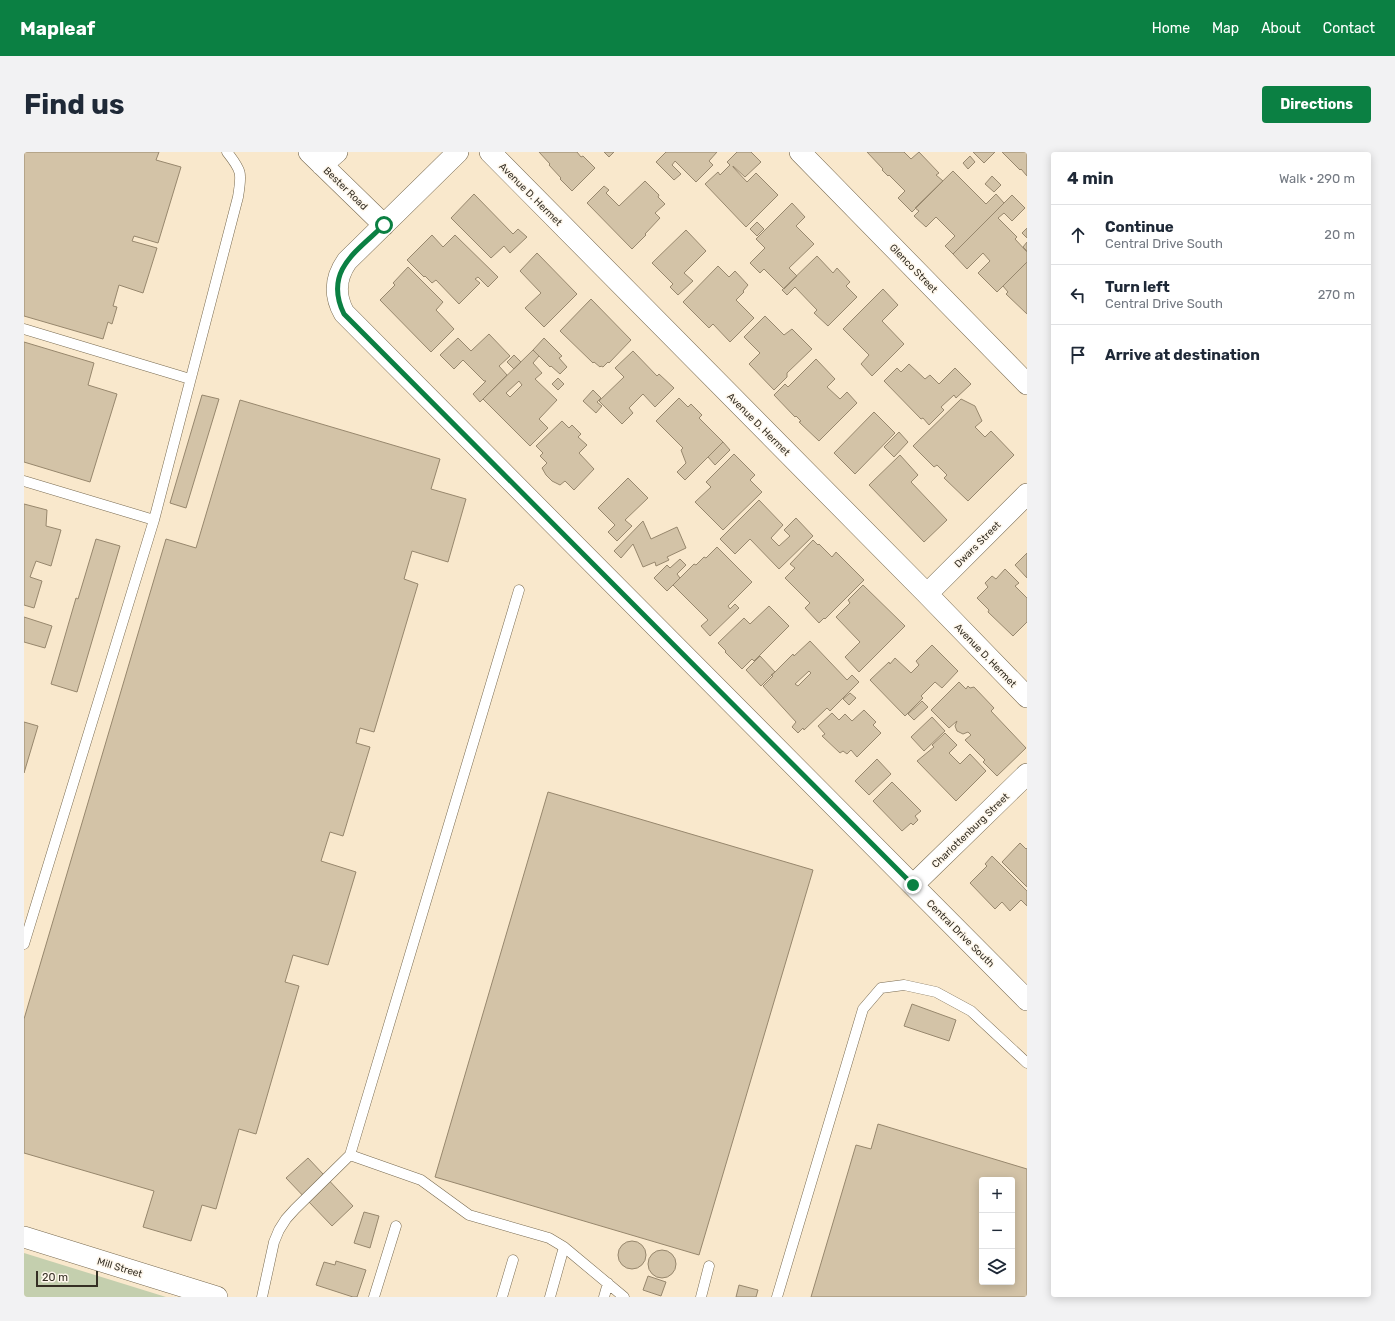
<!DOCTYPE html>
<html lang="en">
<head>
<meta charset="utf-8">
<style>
	body { margin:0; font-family:Rubik,sans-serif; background:#f2f2f3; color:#1f2937 }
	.controls { position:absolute; right:12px; bottom:12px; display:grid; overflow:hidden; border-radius:4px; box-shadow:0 2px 10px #0003 }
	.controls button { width:36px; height:36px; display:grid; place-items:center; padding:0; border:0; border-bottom:1px solid #e0e1e3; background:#fff; color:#1f2937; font:20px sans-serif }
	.scale { position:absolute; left:12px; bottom:10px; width:62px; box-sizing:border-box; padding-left:4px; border:2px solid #352f24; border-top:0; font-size:11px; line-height:14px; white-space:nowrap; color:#352f24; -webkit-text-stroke:3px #fef7ec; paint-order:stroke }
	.stop { position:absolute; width:12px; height:12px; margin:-9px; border:3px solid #0b8043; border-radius:50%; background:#fff }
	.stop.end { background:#0b8043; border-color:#fff; box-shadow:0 1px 4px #0008 }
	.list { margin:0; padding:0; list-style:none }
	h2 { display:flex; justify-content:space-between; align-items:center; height:52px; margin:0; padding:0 16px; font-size:17px }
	h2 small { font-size:13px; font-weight:400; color:#747a83 }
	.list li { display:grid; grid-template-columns:26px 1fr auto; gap:12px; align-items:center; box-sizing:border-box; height:60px; padding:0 16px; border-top:1px solid #e0e1e3 }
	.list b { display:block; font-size:15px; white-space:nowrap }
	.list p { margin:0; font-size:13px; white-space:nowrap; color:#747a83 }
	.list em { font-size:13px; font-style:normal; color:#747a83 }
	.icon { flex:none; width:22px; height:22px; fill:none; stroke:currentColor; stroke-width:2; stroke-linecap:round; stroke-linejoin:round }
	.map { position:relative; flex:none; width:1003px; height:1145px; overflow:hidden; border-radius:4px }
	header { display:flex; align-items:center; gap:24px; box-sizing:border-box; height:56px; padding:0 20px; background:#0b8043; color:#fff }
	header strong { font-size:19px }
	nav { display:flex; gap:22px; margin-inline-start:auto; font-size:14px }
	.intro { display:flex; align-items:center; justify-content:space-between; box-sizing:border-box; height:96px; padding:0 24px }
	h1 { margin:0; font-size:28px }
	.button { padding:10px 18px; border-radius:4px; background:#0b8043; color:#fff; font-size:14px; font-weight:700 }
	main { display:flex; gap:24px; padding:0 24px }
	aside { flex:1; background:#fff; border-radius:4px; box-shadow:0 2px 10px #0003 }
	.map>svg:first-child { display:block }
	.green { fill:#c4cfae }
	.building { fill:#d3c3a7; stroke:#97876d; fill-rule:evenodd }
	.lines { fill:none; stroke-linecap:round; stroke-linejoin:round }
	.lane-casing { stroke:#786a50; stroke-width:11 }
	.street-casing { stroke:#786a50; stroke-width:22 }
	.lane { stroke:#fff; stroke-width:10 }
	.street { stroke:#fff; stroke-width:21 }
	.route { stroke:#0b8043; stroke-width:5 }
	.labels { text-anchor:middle; stroke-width:3; stroke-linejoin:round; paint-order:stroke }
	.street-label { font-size:10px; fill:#352f24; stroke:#fef7ec }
</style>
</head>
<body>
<header>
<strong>Mapleaf</strong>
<nav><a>Home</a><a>Map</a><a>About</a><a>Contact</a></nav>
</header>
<div class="intro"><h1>Find us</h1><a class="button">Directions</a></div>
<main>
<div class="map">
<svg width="1003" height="1145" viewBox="0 0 1003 1145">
	<rect width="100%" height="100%" fill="#f9e8cc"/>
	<path class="green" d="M 0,1101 L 142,1145 L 0,1145 Z"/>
	<path class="building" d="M 0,0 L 135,0 L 132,8 L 157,15 L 134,91 L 110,84 L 108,89 L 133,96 L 119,141 L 95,133 L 89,154 L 93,155 L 88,172 L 84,170 L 79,187 L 0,164 Z
		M 515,0 L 553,0 L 557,5 L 559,4 L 571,16 L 548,39 L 536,27 L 537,26 L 525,13 L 526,12 Z
		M 580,0 L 590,0 L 585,5 Z
		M 642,0 L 641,0 L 693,0 L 685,9 L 689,13 L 672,30 L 651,9 L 648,13 L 657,22 L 650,28 L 632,10 Z
		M 713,0 L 727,0 L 737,10 L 721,25 L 709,14 L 709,15 L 723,30 L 732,21 L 754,43 L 722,75 L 681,32 L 694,20 L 696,23 L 706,13 L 703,10 Z
		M 843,0 L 880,0 L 887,7 L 895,0 L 915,21 L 912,23 L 919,29 L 888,60 L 874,46 L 881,39 L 865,23 L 864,24 L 858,18 L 859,17 Z
		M 949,0 L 971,0 L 960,11 Z
		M 978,0 L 1003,0 L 1003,24 L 997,17 L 996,18 Z
		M 946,4 L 951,10 L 944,17 L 939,11 Z
		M 929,19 L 962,52 L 972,42 L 980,51 L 929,102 L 921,94 L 931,84 L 912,65 L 902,75 L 890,64 L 895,59 L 891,56 Z
		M 968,24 L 977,33 L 970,40 L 961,32 Z
		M 621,29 L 635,43 L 634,45 L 641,52 L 631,61 L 636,66 L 621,82 L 622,83 L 608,97 L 563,51 L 580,34 L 585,38 L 582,41 L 595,54 Z
		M 450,42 L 489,82 L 494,77 L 503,85 L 486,101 L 480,94 L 467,106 L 427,66 Z
		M 988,43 L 1001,56 L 988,69 L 980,61 L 974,66 L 993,85 L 991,87 L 1003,100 L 1003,110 L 973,140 L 954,121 L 966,109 L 959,101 L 943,117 L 929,102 Z
		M 768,51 L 781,65 L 772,74 L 790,92 L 765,116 L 773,124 L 760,137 L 740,117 L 736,121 L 726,111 L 741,96 L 732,87 Z
		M 733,70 L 740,77 L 733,84 L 726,77 Z
		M 1003,76 L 1003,86 L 998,81 Z
		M 662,78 L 682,99 L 660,121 L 669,129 L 654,143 L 646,135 L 649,132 L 628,111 Z
		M 408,83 L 419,95 L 431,83 L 474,125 L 464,135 L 454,125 L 451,127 L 456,131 L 435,152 L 412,128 L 408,131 L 401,124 L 400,125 L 383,108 Z
		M 1003,90 L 1003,99 L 999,95 Z
		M 513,101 L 553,142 L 520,175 L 501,156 L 517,141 L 496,119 Z
		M 793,104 L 809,121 L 813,116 L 826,130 L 822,134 L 833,145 L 804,174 L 790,161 L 793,158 L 771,135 L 763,143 L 758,138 Z
		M 1003,110 L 1003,162 L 982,142 L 984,140 L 979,134 Z
		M 694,114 L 705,125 L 711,119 L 724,133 L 719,139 L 720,140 L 712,148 L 730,166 L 706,190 L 689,172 L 685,176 L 659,150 Z
		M 384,115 L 419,150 L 412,158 L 430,177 L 407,200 L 356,148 L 371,133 L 369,131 Z
		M 859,137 L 874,153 L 858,169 L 880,192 L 848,224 L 837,212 L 845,203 L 819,177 Z
		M 567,147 L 607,188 L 585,211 L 584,210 L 579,215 L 577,214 L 576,215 L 570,210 L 569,211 L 536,179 Z
		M 741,164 L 760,183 L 768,177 L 788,197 L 763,221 L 763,225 L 750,238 L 725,212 L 736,201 L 720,185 Z
		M 465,182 L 486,204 L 475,214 L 483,223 L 456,250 L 449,242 L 462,229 L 460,229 L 439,208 L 430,217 L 416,203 L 434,186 L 447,199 Z
		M 520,186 L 538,204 L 535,206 L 543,215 L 536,222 L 527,214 L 526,215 L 509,198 Z
		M 0,190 L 70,211 L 64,233 L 93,242 L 66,330 L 0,310 Z
		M 509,198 L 515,204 L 509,211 L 518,221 L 511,227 L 533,248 L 515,267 L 524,276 L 506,294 L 459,247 ZM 495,229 L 498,233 L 486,245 L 482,241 Z
		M 609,199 L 633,224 L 635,222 L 650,236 L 631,255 L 619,242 L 605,256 L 609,261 L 598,272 L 575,249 L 600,225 L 591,216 Z
		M 490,203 L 497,210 L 490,217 L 483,210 Z
		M 792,207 L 811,227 L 803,235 L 816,247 L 823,240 L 833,251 L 795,289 L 775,270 L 777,269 L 772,264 L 771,265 L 750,243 L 761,232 L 764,235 Z
		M 885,212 L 901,227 L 906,223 L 915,232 L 931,216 L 947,232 L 932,246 L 930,243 L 917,255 L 920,258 L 905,273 L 899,266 L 897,267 L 860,229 L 873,216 L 877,220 Z
		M 534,226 L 540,232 L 534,238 L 528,232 Z
		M 569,238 L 577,246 L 573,250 L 578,254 L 572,261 L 559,249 Z
		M 178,243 L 195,247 L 162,356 L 146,351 Z
		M 655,246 L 664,255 L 667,252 L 678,263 L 675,266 L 699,290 L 661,328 L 653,320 L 662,311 L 657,298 L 659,296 L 632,269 Z
		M 937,247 L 951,254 L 958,269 L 951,275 L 961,285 L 967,279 L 990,303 L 944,349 L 920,326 L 923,323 L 913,313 L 910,315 L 889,294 Z
		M 216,248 L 416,307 L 407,337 L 442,347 L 424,410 L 388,399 L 380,427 L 394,432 L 350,580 L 336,576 L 332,591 L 346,595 L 319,684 L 306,680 L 297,709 L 332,720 L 304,813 L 269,803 L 261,830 L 275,834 L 232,982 L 215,977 L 192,1057 L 178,1053 L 167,1089 L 119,1075 L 130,1039 L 0,1001 L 0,867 L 142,387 L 172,396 Z
		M 850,260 L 871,281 L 831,322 L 810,301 Z
		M 538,269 L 545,276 L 548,273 L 557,282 L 554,285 L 563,293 L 555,301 L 570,317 L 550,338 L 541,329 L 536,333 L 528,329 L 522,323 L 518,316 L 523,311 L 516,304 L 519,301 L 512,294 Z
		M 875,280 L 884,290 L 870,305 L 860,295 Z
		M 699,290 L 706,298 L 691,313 L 684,305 Z
		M 710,302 L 731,323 L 726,328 L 738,340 L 699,378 L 671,350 L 687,335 L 682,330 Z
		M 876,303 L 894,323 L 887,330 L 923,368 L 900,390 L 845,333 Z
		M 604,326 L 624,346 L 601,368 L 608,374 L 593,389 L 584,380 L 591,373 L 574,356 Z
		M 735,348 L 759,373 L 747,386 L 755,394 L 766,384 L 760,378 L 772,366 L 789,384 L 755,417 L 726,387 L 711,402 L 696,387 Z
		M 0,352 L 23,358 L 22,374 L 37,378 L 27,414 L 12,409 L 6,425 L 18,429 L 10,456 L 0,453 Z
		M 619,369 L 627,387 L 653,375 L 662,396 L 643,405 L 645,408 L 632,414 L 631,410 L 619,415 L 609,392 L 597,406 L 590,399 Z
		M 72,387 L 96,394 L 53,540 L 27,532 L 52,446 L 54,447 Z
		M 789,388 L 794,393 L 795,392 L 808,405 L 812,400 L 840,428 L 801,467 L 800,466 L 795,471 L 781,456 L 786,451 L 761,426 L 771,416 L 766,412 Z
		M 693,395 L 728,430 L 704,454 L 706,457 L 711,452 L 715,456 L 686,484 L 677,474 L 684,468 L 649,433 L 670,412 L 672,413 L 680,405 L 682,406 Z
		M 1003,401 L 1003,426 L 991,413 Z
		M 656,407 L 662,413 L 653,422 L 656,426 L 643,439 L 630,426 L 643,413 L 646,416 Z
		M 981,417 L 995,431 L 991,434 L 1003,446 L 1003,470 L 989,484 L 964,460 L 965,458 L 953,446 L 964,435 L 961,431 L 968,424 L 972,427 Z
		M 839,433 L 881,474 L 835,520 L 821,505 L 836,490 L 812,465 L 826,451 L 824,448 Z
		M 745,454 L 765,474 L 730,509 L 728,507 L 718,517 L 701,500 L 702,499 L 694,491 L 720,466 L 726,472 Z
		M 0,465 L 28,474 L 21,496 L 0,490 Z
		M 786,489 L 823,528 L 828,523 L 835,530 L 806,559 L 803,556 L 780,578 L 779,576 L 774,581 L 768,575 L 772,570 L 739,534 L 749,524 L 747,523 L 751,520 L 769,502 L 770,504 ZM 785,519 L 787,521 L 774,534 L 771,532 Z
		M 908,493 L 934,519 L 918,536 L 911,530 L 897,544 L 899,546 L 881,564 L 846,528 L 865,510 L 866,512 L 871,506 L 887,521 L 895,513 L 892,509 Z
		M 736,504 L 751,520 L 737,534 L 722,518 Z
		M 935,530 L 942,537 L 944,534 L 946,536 L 950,535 L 970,556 L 967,559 L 1002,596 L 973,624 L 959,610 L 961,608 L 941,588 L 947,583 L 944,580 L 939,582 L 933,579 L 931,574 L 933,569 L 925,576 L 907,558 Z
		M 826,541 L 832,546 L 825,553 L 819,547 Z
		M 898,549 L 904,555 L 890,568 L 884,562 Z
		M 840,558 L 852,570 L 849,573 L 857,581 L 833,605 L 827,598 L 823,602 L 819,599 L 816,601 L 798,584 L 801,582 L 794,574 L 808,561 L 815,568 L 821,562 L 828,569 Z
		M 908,565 L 921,579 L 900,599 L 887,585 Z
		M 0,570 L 14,574 L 0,621 Z
		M 921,581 L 933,593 L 925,601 L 936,612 L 946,602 L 962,619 L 932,649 L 893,609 L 910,595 L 908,593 Z
		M 853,607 L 867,622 L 845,643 L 831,629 Z
		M 868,630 L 897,659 L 891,664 L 894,668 L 889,673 L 887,671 L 878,679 L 849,649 Z
		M 524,640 L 789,718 L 675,1103 L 411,1025 Z
		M 996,691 L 1002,697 L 1003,696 L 1003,735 L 978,710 Z
		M 968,704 L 1003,739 L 1003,754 L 997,748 L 986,759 L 978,750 L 971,757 L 946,731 L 963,714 L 961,712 Z
		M 888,852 L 932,868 L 925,889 L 880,874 Z
		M 854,972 L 1003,1017 L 1003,1145 L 787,1145 L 832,993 L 847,997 ZM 958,1028 L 988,1028 L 988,1130 L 958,1130 Z
		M 284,1006 L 329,1054 L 308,1074 L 262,1026 Z
		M 340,1060 L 355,1064 L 346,1096 L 330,1091 Z
		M594 1103a14 14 0 1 1 28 0a14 14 0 1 1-28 0Z
		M624 1112a14 14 0 1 1 28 0a14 14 0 1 1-28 0Z
		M 312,1109 L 342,1118 L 333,1145 L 329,1145 L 292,1133 L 300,1110 L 311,1113 Z
		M 624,1124 L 642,1130 L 637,1144 L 619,1138 Z
		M 715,1133 L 734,1138 L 732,1145 L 712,1145 Z"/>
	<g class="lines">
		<defs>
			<path id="lane" d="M 0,177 L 166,227
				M 0,329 L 130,368
				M 0,792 L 130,368 L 214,45 C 218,21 218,19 203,0
				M 326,1003 L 397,1028 L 445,1063 L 525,1086 L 540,1095 L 600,1145
				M 238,1145 L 250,1090 L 255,1078 L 262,1067 L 271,1057 L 326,1003 L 495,438
				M 350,1145 L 372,1074
				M 478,1145 L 489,1108
				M 526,1145 L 540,1095
				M 580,1145 L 584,1131
				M 677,1145 L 685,1114
				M 753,1145 L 839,857 L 857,836 L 880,833 L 912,840 L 947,859 L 1003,911"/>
			<path id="street" d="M 285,0 L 360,73
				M 434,0 L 323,109 C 311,126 310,143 320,161 L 1003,848
				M 466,0 L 903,442 L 1003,545
				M 776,0 L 1003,232
				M 298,13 L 313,0
				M 903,442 L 1003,342
				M 889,733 L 1003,622
				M 0,1085 L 193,1145"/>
		</defs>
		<use href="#lane" class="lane-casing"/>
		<use href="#street" class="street-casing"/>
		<use href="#lane" class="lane"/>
		<use href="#street" class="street"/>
	</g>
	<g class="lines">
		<path class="route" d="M 360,73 C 333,99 299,119 320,162 L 889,733"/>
	</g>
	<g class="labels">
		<g class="street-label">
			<text transform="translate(322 36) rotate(44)" y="4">Bester Road</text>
			<text transform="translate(507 42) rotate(45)" y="4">Avenue D. Hermet</text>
			<text transform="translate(890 116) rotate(46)" y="4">Glenco Street</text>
			<text transform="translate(735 272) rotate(45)" y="4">Avenue D. Hermet</text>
			<text transform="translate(953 392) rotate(-45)" y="4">Dwars Street</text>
			<text transform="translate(962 503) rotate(46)" y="4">Avenue D. Hermet</text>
			<text transform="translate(946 678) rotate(-44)" y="4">Charlottenburg Street</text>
			<text transform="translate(937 781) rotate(45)" y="4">Central Drive South</text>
			<text transform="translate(96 1115) rotate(17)" y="4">Mill Street</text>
		</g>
	</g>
</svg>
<div class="controls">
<button>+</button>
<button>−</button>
<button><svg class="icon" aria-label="layers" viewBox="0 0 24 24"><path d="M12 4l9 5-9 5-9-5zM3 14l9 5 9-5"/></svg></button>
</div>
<div class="scale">20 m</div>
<div class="stop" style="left:360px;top:73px"></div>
<div class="stop end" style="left:889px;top:733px"></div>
</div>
<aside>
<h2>4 min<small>Walk · 290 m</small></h2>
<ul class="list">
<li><svg class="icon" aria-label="ahead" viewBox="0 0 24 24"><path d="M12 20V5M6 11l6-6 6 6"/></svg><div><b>Continue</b><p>Central Drive South</p></div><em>20 m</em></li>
<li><svg class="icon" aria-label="left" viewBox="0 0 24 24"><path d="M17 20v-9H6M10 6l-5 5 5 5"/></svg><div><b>Turn left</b><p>Central Drive South</p></div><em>270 m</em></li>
<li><svg class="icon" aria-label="arrive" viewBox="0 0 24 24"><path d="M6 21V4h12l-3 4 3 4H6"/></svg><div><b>Arrive at destination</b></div></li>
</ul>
</aside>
</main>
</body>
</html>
